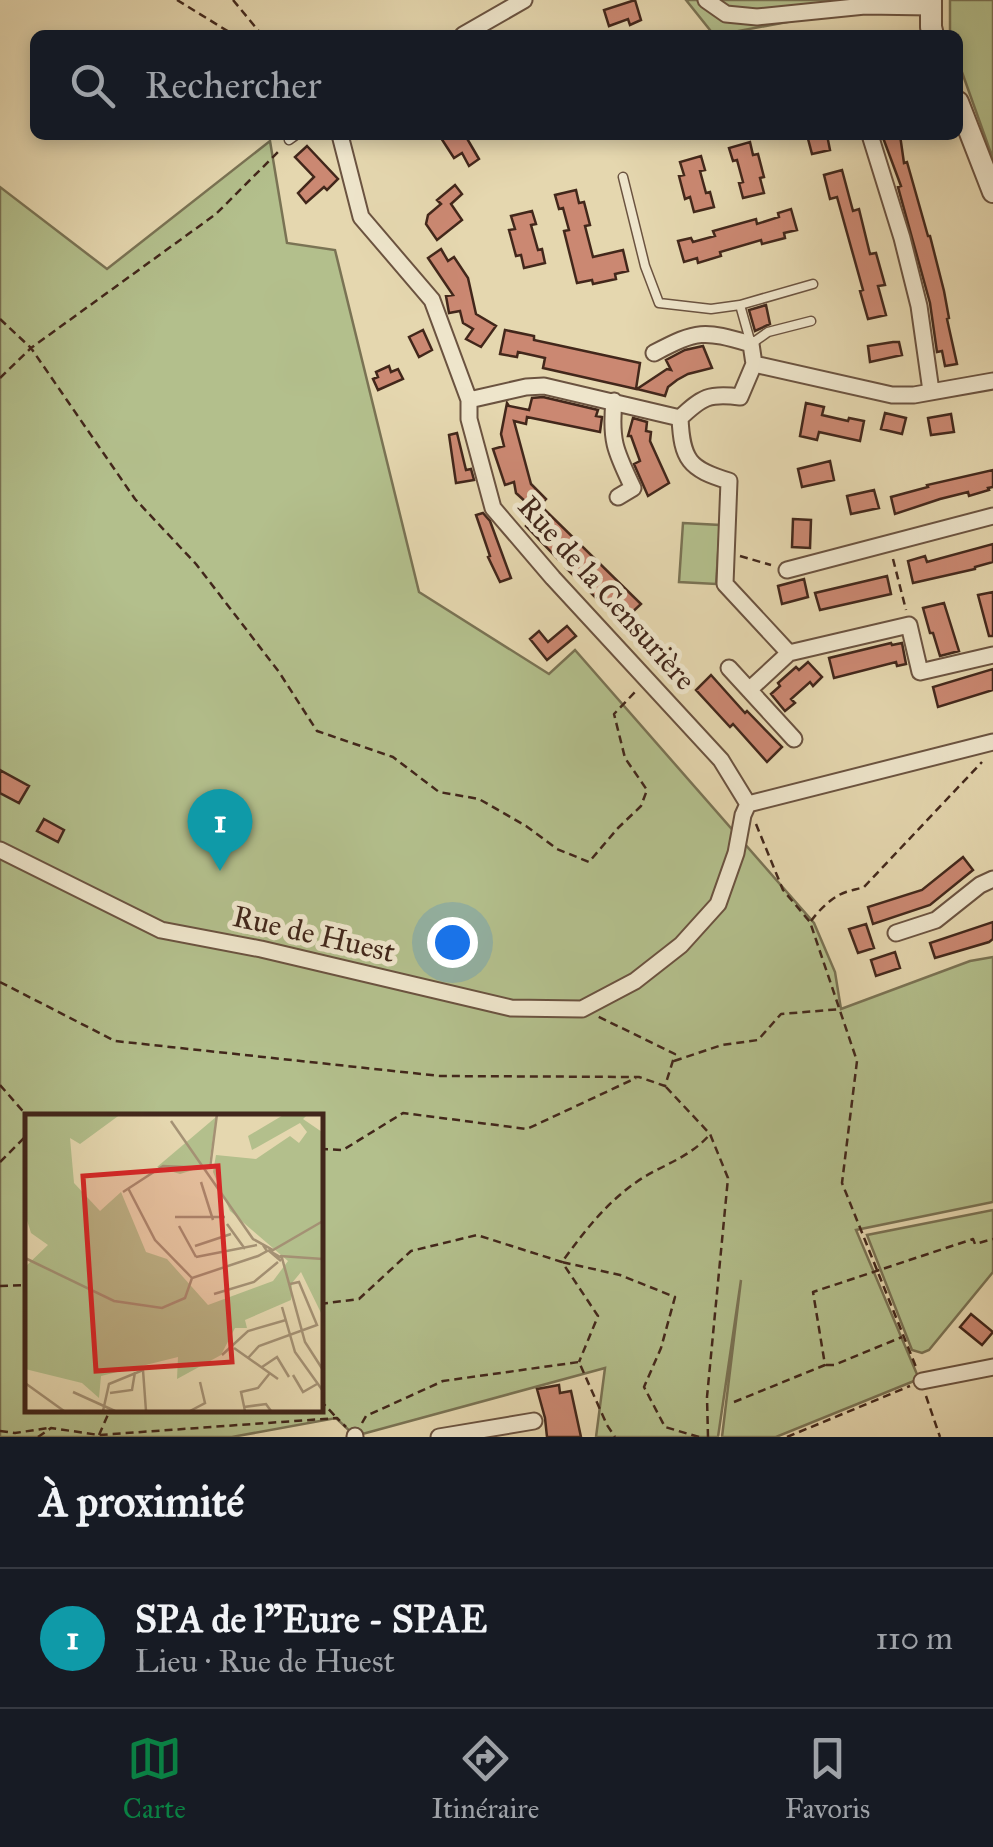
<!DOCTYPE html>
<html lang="fr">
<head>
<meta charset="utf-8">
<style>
	body { margin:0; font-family:"IM FELL Great Primer",serif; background:#20242c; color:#f1f3f6 }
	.you { position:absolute; left:452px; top:942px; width:35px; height:35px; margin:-25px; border:8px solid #fff; border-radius:50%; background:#1a73e8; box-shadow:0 0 0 15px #1a73e833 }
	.badge { display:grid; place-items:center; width:65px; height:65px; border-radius:50%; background:#0b8043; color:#fff; font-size:32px; font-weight:700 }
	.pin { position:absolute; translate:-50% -82px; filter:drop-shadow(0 2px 5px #0008) }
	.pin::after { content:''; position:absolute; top:52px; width:35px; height:30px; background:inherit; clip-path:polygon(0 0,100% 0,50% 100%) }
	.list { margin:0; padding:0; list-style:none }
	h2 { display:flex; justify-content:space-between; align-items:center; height:130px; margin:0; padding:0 40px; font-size:42px }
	h2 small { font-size:32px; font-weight:400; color:#9ea1a6 }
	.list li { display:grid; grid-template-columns:65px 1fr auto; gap:30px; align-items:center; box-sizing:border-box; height:140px; padding:0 40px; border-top:2px solid #363941 }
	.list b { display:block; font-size:38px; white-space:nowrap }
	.list p { margin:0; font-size:32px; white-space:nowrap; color:#9ea1a6 }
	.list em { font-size:32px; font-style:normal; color:#9ea1a6 }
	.icon { flex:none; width:55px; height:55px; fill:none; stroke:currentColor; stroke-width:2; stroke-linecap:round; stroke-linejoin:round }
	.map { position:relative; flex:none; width:993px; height:1437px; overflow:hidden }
	.search { position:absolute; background:#171b24; box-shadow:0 5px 15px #0003; left:30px; right:30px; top:30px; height:110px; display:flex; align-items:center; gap:25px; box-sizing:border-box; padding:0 35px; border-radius:15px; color:#9ea1a6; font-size:38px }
	.sheet { height:270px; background:#171b24 }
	nav { display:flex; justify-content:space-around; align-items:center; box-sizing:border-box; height:140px; border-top:2px solid #363941; background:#171b24; font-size:28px; color:#9ea1a6 }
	nav a { display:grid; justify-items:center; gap:5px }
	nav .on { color:#0b8043 }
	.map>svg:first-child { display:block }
	.green { fill:#b3bf8c; stroke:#7a7354; stroke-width:2.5; fill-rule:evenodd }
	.building { fill:#cb8872; stroke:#42271b; stroke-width:2.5 }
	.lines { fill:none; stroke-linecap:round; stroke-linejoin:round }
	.service-casing { stroke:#6b5340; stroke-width:11 }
	.minor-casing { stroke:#6b5340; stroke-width:19 }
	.tertiary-casing { stroke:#6b5340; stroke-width:24 }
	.path { stroke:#42271b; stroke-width:2.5; stroke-dasharray:8 5; stroke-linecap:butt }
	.service { stroke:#eee5cb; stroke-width:8 }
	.minor { stroke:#eee5cb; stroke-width:15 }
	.tertiary { stroke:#eee5cb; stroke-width:20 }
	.labels { text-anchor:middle; stroke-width:10; stroke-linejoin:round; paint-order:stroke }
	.street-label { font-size:30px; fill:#42271b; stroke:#eee5cb }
	.inset-road { fill:none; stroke:#a49174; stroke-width:2.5 }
	.view { fill:#d62828; fill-opacity:0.15; stroke:#d62828; stroke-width:5 }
	.inset-edge { fill:none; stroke:#42271b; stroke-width:5 }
</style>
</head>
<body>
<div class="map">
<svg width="993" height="1437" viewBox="0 0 993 1437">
	<rect width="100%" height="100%" fill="#e5d7af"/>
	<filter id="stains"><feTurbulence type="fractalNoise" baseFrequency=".002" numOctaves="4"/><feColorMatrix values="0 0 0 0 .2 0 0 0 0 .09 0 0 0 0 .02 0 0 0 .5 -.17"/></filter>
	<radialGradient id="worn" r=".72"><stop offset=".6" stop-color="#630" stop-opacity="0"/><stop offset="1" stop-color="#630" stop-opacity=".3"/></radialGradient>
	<path class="green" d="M 686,0 L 906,0 L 717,35 L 714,35 Z
		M 950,0 L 993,0 L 993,159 L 958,61 L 958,35 L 950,35 Z
		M 270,141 L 287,243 L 335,250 L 419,592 L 549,674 L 575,650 L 814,923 L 835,972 L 841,1009 L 970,961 L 993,957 L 993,1202 L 856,1230 L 919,1379 L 776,1437 L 722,1437 L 741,1280 L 718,1437 L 596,1437 L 605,1368 L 355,1436 L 336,1418 L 232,1437 L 0,1437 L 0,187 L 107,269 ZM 28,1117 L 320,1117 L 320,1410 L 28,1410 Z
		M 683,523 L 720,525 L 716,584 L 679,582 Z
		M 993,1210 L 993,1272 L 929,1350 L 922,1353 L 912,1350 L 867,1235 Z"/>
	<path class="building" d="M 635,0 L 641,20 L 630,25 L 628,19 L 609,26 L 604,10 Z
		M 439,135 L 465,135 L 479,159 L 469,166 L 462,153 L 454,158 Z
		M 807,135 L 827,135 L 830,150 L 812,154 Z
		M 882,135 L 900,135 L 904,163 L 907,162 L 928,236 L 930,236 L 944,291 L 949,318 L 947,319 L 957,364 L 945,366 L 942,351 L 937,352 L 930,303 L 898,187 L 901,186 Z
		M 750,142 L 753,155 L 758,154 L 764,177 L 760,178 L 764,193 L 743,198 L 739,183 L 743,182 L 737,160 L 733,161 L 729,148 Z
		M 307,146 L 338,179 L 327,190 L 324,187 L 306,203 L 298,193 L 314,177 L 295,157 Z
		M 701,156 L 705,170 L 700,171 L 706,193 L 710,192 L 714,207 L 694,212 L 690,197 L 685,199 L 679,176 L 684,175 L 680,162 Z
		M 842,170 L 853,211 L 859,209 L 870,254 L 876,253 L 885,285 L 878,286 L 886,315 L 868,319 L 860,291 L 863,290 L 837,197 L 830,199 L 824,175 Z
		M 455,185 L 462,194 L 451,204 L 462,220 L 437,240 L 426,224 L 428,215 L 441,204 L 437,200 Z
		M 576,190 L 579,203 L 584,202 L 590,225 L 585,226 L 593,257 L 623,250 L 628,271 L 615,274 L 616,279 L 593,284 L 592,280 L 577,283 L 564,231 L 569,230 L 563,208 L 559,209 L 555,195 Z
		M 791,209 L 797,230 L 784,233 L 785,238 L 762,244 L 761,240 L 720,252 L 721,256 L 698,263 L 697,258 L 684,262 L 678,241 L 691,238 L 693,242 L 715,236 L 713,231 L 756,219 L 757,224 L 779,217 L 778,213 Z
		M 532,211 L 536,224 L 531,225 L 538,250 L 542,249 L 545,263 L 524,268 L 521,255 L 516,256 L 509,230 L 515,229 L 511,216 Z
		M 441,249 L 448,261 L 454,257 L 468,278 L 476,314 L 496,326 L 481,347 L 466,339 L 473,329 L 463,323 L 460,311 L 449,313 L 446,296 L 453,295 L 428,258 Z
		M 766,305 L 770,324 L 755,331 L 749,310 Z
		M 423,330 L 432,350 L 419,357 L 409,337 Z
		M 505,330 L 534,336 L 534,340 L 640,363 L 636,389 L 543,368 L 545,358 L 518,352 L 517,357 L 500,354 Z
		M 893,342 L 899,342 L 902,355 L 870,362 L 868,346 Z
		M 703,346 L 712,368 L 688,374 L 677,380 L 668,387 L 665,396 L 637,389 L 667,369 L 671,370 L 666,360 L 685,350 Z
		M 389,366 L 391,372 L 398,369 L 403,379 L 378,390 L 373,379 L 378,377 L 376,372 Z
		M 543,397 L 598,410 L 596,416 L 602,417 L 600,432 L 527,417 L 526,424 L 514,421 L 531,484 L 546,499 L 540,505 L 641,604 L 624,620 L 603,597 L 599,601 L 566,568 L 571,566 L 566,556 L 558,559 L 526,526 L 534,518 L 524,509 L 528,504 L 516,493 L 514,482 L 505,485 L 493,449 L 504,446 L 501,434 L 507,403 L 509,406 L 529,410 L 532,398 Z
		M 806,403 L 824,407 L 822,415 L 848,421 L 849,418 L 864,421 L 860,441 L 819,432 L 817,440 L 800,436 Z
		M 885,413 L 906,418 L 902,434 L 881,429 Z
		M 951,414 L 954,432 L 931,435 L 928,418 Z
		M 633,418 L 647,422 L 646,431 L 651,432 L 650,441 L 669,483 L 648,496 L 634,464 L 640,461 L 631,436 L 628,436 Z
		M 457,433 L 466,470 L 471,469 L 474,480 L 456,483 L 449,435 Z
		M 830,461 L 834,480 L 802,487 L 798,469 Z
		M 993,470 L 993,487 L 988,488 L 989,490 L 969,496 L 968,492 L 940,499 L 895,514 L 891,497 L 928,487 L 927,485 Z
		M 874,490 L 879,508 L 851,514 L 847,496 Z
		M 483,513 L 490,521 L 511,578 L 500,582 L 488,557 L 490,556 L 476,515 Z
		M 793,519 L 811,520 L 810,548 L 792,547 Z
		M 993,544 L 993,562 L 975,567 L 975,569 L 913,583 L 908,561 L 925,556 L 927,562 Z
		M 887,576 L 891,594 L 820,610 L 815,593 Z
		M 804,579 L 808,597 L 782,604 L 778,586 Z
		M 993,592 L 993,636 L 989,636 L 978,595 Z
		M 944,603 L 959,651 L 940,656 L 933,633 L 930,633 L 923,608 Z
		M 567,626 L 576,636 L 547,660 L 530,639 L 539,631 L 548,642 Z
		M 891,643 L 892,645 L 902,643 L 906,664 L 897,666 L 896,662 L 834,678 L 829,658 Z
		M 808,662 L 822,677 L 813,686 L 810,682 L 791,699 L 795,703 L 785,711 L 771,694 L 780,686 L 778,683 L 796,667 L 799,670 Z
		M 993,669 L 993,690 L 938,707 L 933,687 Z
		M 711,675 L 745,713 L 747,711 L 782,747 L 767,762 L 733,724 L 730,727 L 696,690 Z
		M 0,770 L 29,786 L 19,803 L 0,793 Z
		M 44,819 L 64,830 L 58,842 L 37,831 Z
		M 963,857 L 973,870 L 930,905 L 873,924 L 868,907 L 922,890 Z
		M 993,922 L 993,939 L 989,942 L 935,958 L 930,943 Z
		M 866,924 L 874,948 L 858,953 L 849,929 Z
		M 895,952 L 900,968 L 876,976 L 871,960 Z
		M 971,1314 L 993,1332 L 982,1345 L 960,1327 Z
		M 559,1385 L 560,1393 L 571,1391 L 581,1437 L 547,1437 L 545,1418 L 537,1389 Z"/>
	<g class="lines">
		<defs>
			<path id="service" d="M 289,140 L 296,135
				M 623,177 L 645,266 L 659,303 L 711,309 L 740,305
				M 811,321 L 768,332 L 751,344 L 740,305 L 813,284"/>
			<path id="minor" d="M 706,0 L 726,14 L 757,17 L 865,6 L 931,7
				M 463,35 L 524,0
				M 340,135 L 361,217 L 432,300 L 469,400 L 469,419 L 493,508 L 553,578 L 721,760 L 748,804
				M 870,135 L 902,238 L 919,306 L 931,391
				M 654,353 C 698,330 703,330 751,344 L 754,364 L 740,397 C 709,393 702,397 680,418
				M 754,364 L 892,395 L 914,395 L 993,381
				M 469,400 L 526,387 L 544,386 L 680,418
				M 614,401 C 610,442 616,452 633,488 L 618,497
				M 680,418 C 682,460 689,469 729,481 L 725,584 L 789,653
				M 787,570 L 993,516
				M 789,653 L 909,625 L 920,672 L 993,655
				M 729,668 L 794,739
				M 749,690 L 789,653
				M 0,850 L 161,930 L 261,949 L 511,1008 L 582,1009 L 635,981 L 681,945 L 718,904 L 736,853 L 743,815 L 748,804 L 993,742
				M 896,933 L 936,920 L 980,885 L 993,879
				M 922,1381 L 993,1367
				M 355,1437 L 355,1436
				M 439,1437 L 534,1421"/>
			<path id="tertiary" d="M 931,0 L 931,27 L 933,35
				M 958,102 L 993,192"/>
		</defs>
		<use href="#service" class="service-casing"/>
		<use href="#minor" class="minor-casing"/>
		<use href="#tertiary" class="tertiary-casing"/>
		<path class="path" d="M 177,0 L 234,35
			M 233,0 L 262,35
			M 0,319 L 31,348 L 135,499 L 196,564 L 279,672 L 317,731 L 393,757 L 439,792 L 479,799 L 526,826 L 557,849 L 589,862 L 618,828 L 641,806 L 647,790 L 625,758 L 614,714 L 637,690
			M 0,378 L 31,348 L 216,214 L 281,149
			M 740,556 L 771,565
			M 893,559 L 906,610
			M 756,824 L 783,890 L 810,922 L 857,1061 L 842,1183 L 916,1367
			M 811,921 C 819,910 833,896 846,892 C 852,890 858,889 864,887 L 982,762
			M 0,982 L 115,1041 L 440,1076 L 639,1077 L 665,1086 L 675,1054 L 597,1016
			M 674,1061 L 722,1045 L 758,1040 L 781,1014 L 841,1009
			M 0,1085 L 28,1117
			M 666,1087 L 710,1134 L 728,1178 L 707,1397 L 708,1437
			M 320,1149 L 343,1150 L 403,1113 L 527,1129 L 636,1078
			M 0,1162 L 28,1134
			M 0,1286 L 28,1285
			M 320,1304 L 359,1299 L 411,1251 L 477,1235 L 562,1262 L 598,1316 L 579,1362
			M 826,1365 L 834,1365 L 902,1337
			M 926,1396 L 940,1437
			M 320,1400 L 336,1417
			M 734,1402 L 825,1365 L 813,1292 L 973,1239 L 975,1244 L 993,1239
			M 362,1423 L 366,1416 L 443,1381 L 579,1362 L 607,1425 L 615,1437
			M 0,1431 L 15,1433 L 48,1428
			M 99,1435 L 110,1410
			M 38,1437 L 51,1428 L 99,1435 L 337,1418 L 346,1427
			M 699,1437 L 665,1427 L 644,1387 L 661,1348 L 675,1297 L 620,1275 L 562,1262 C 586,1229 609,1199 644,1177 C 666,1164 693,1155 710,1134
			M 787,1437 L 910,1386"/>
		<use href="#service" class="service"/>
		<use href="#minor" class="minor"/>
		<use href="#tertiary" class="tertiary"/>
	</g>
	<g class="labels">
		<g class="street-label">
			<text transform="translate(607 593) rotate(48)" y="10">Rue de la Censurière</text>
			<text transform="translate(314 934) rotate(13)" y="10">Rue de Huest</text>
		</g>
	</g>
	<g transform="translate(25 1114)">
		<rect width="298" height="298" fill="#e5d7af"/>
		<path d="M 0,0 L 96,0 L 55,30 L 45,24 L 49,69 L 75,97 L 96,78 L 121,138 L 142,145 L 183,191 L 248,167 L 263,147 L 205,97 L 188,58 L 191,41 L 231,45 L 265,22 L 274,29 L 282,18 L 275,9 L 227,36 L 223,22 L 260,0 L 283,0 L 278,5 L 297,18 L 297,201 L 276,158 L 267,169 L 266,186 L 220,206 L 222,214 L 210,214 L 196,241 L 152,265 L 153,243 L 76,262 L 74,284 L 57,269 L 0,255 L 0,153 L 23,131 L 6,119 L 0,100 ZM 191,3 L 184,51 L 155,60 L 132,53 Z" fill="#b3bf8c"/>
		<path class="inset-road" d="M 146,7 L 228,125 L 248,136 L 298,107M 185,54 L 192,0M 176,68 L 188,106M 103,74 L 130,126 L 167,164M 98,78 L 138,52 L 183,54M 150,103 L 200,103M 202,110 L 220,135M 154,112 L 171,143M 170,132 L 206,120M 255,142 L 298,145M 171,143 L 232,131M 0,144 L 89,187 L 137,194 L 160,184 L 167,164 L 233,142 L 242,137 L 238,131M 256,147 L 243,136 L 257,144 L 280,228 L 298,256M 189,180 L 229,168 L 253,148M 257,193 L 270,238 L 298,277M 209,234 L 253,265M 197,241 L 223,217 L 261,206M 223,244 L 234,232 L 292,211 L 274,168 L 265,170M 237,253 L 252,243 L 264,263M 268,261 L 278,278 L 292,270M 0,269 L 39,297M 48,278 L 90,297M 85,279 L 107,276 L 110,258M 219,293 L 241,290 L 246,297M 78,297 L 84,270 L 118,256 L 121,297M 165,297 L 180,289 L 175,268M 220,297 L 216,278 L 233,274 L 245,259"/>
		<path class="view" d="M 193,52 L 207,248 L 71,257 L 58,62 Z"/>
		<rect width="298" height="298" class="inset-edge"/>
	</g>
	<rect width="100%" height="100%" filter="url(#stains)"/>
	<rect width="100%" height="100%" fill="url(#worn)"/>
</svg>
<div class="you"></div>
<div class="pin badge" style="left:220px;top:871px;background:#0f9aa8">1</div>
<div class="search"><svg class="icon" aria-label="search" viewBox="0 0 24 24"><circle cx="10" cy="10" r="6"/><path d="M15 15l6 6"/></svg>Rechercher</div>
</div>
<section class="sheet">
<h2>À proximité<small></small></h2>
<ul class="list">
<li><span class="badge" style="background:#0f9aa8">1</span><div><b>SPA de l&quot;Eure - SPAE</b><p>Lieu · Rue de Huest</p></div><em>110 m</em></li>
</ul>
</section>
<nav>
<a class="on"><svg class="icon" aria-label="map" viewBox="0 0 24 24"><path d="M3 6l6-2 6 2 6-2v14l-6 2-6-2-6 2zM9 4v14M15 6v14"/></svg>Carte</a>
<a><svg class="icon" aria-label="directions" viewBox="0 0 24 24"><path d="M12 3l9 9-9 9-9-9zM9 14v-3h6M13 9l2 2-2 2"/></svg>Itinéraire</a>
<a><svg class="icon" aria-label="saved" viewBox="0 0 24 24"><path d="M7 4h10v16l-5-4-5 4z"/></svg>Favoris</a>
</nav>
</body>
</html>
